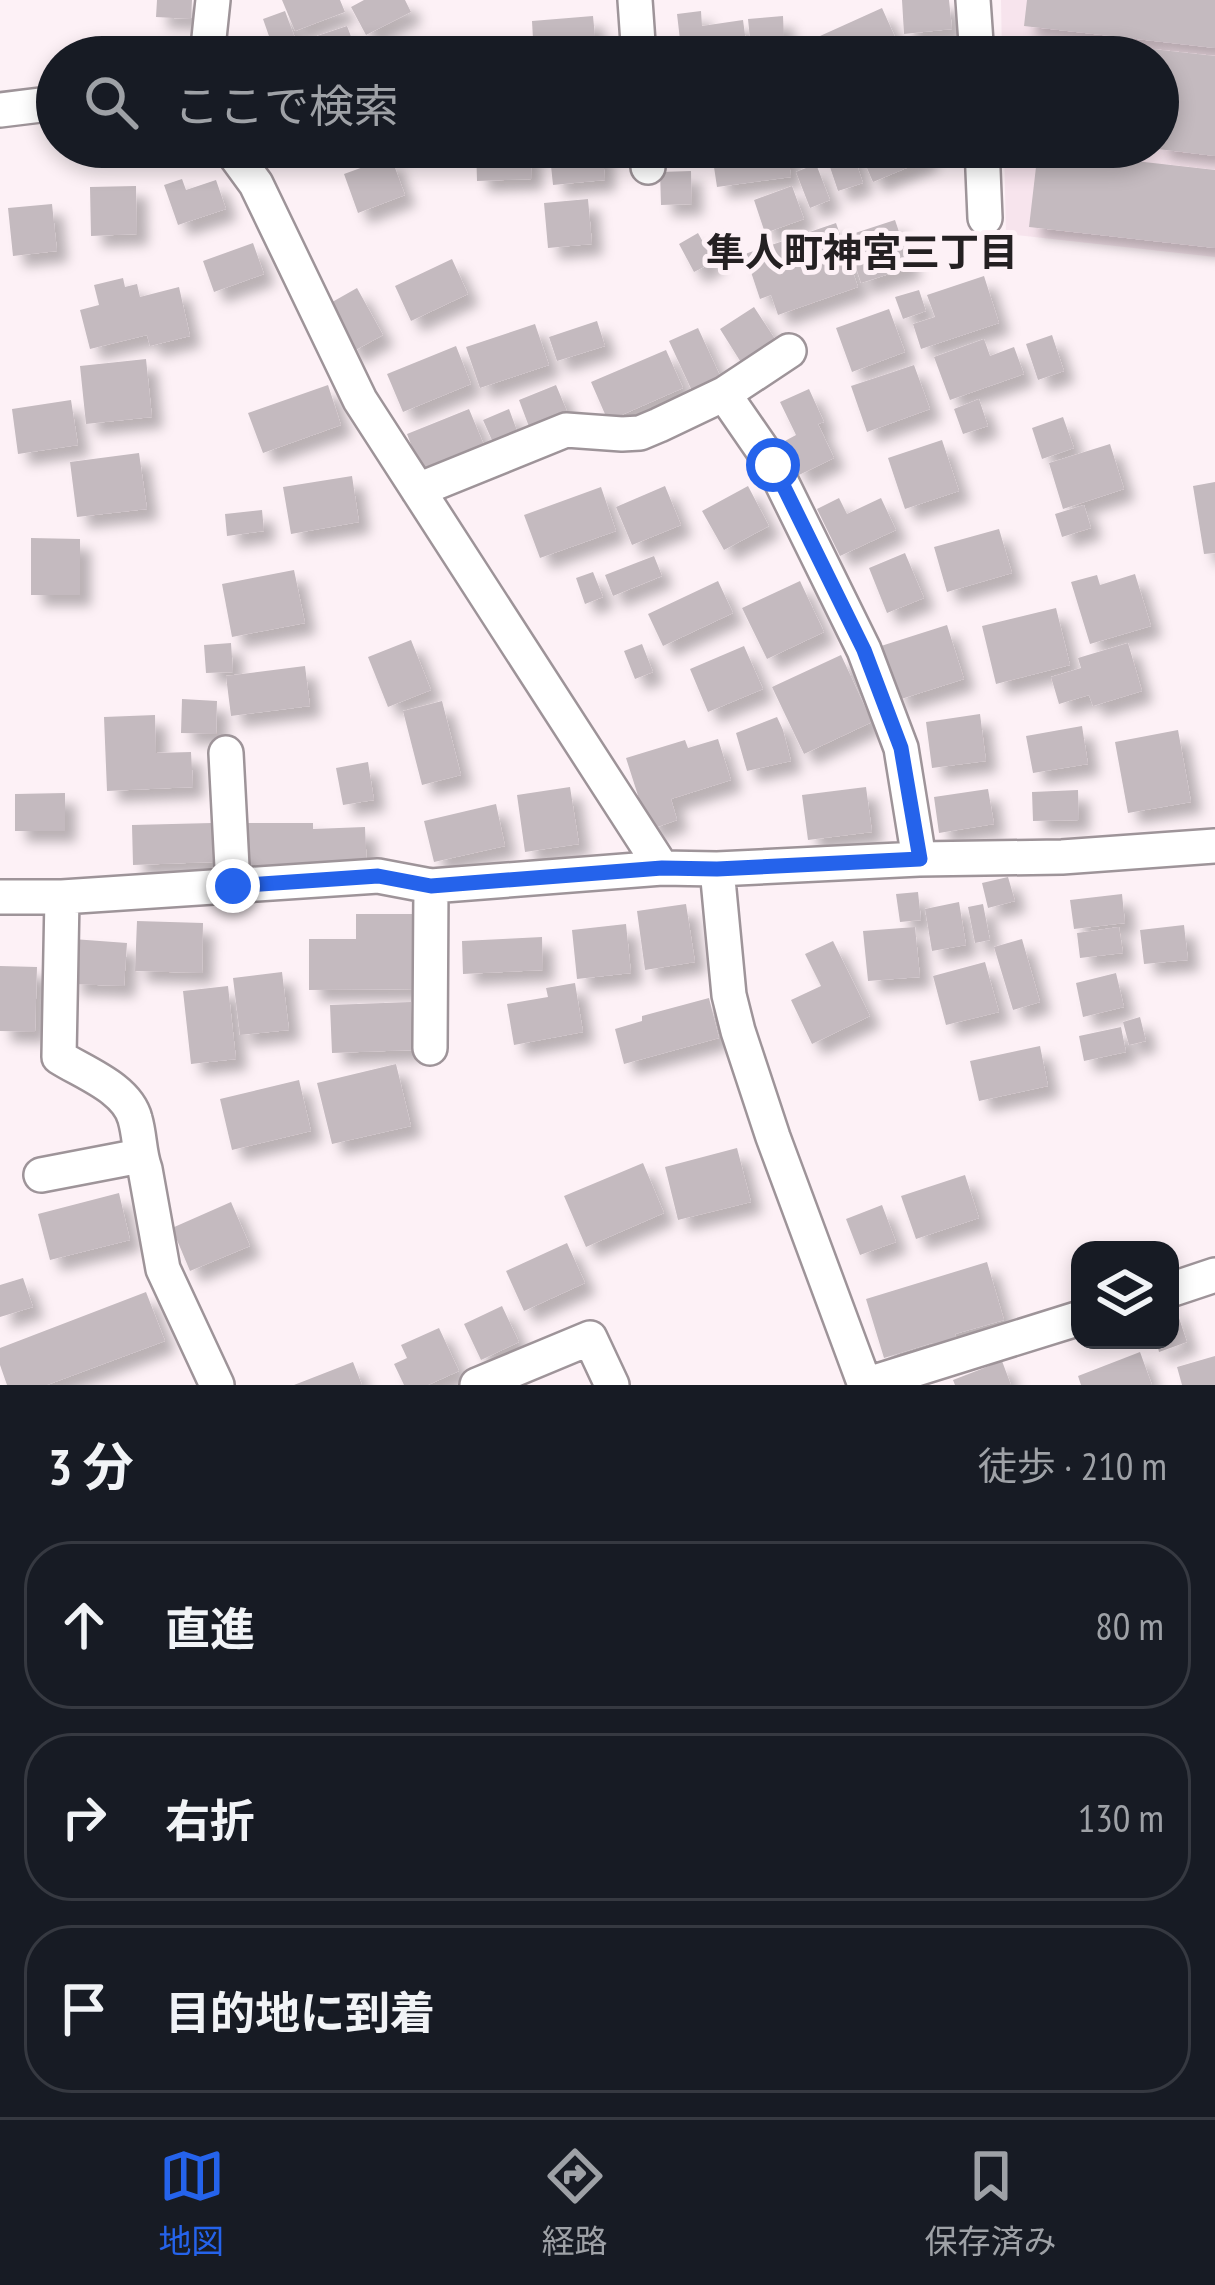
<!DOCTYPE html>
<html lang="ja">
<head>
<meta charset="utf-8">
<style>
	body { margin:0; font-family:"PT Sans Narrow","Noto Sans JP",sans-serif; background:#242831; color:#f1f3f6 }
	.controls { position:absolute; right:36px; bottom:36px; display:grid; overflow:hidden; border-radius:24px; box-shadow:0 6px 18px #0003 }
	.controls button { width:108px; height:108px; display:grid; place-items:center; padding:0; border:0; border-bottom:3px solid #363941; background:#171b24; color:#f1f3f6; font:60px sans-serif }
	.stop { position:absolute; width:36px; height:36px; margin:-27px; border:9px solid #2563eb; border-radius:50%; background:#fff }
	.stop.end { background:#2563eb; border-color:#fff; box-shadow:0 3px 12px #0008 }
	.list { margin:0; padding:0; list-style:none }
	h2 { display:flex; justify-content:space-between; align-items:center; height:156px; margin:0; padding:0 48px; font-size:51px }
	h2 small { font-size:39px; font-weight:400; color:#9ea1a6 }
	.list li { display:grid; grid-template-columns:78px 1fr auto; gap:36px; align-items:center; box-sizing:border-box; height:168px; margin:0 24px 24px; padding:0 24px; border:3px solid #363941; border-radius:48px }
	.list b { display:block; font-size:45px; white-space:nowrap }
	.list em { font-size:39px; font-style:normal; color:#9ea1a6 }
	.icon { flex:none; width:66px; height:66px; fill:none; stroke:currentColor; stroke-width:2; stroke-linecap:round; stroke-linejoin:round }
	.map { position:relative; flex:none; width:1215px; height:1385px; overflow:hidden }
	.search { position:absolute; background:#171b24; box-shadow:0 6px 18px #0003; left:36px; right:36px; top:36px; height:132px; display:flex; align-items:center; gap:30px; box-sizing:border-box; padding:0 42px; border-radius:66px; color:#9ea1a6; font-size:45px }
	.sheet { height:732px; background:#171b24 }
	nav { display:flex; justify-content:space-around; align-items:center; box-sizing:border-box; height:168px; border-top:3px solid #363941; background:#171b24; font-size:33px; color:#9ea1a6 }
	nav a { display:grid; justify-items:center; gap:6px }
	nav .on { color:#2563eb }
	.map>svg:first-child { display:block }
	.built { fill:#f7e4ed }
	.building { fill:#c4babf; filter:url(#shadow) }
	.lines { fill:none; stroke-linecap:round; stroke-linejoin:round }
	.minor-casing { stroke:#9e9499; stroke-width:38 }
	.minor { stroke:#fff; stroke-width:33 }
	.route { stroke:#2563eb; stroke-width:15 }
	.labels { text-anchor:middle; stroke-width:10; stroke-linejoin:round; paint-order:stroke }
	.neighbourhood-label { font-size:39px; font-weight:bold; fill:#242022; stroke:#fdf1f6 }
</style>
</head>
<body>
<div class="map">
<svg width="1215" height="1385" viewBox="0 0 1215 1385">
	<defs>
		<filter id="shadow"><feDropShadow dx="11" dy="11" stdDeviation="6" flood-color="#0004"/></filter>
	</defs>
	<rect width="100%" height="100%" fill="#fdf1f6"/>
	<path class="built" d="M 1001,0 L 1215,0 L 1215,257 L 1006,234 L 1004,147 L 1158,147 L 1158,57 L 1002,57 Z"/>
	<path class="building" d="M 157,0 L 192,0 L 191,19 L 156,17 Z
		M 282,0 L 340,0 L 345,12 L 295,31 Z
		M 364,0 L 405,0 L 411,12 L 366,35 L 351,7 Z
		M 902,0 L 949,0 L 952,29 L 904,34 Z
		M 1027,0 L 1215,0 L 1215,48 L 1024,26 Z
		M 882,8 L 904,57 L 830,57 L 820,36 Z
		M 285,11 L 302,57 L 237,57 L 235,52 L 270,39 L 263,19 Z
		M 701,11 L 702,26 L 743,20 L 748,57 L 682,57 L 677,14 Z
		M 593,16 L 597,57 L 534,57 L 532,21 Z
		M 783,16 L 784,36 L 750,39 L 748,19 Z
		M 347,26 L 355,47 L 325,57 L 317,36 Z
		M 517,37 L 519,57 L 464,57 L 462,43 Z
		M 1045,37 L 1215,56 L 1215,156 L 1158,149 L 1158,57 L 1043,57 Z
		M 143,38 L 150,57 L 93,57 L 93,56 Z
		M 790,39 L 794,57 L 769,57 L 767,45 Z
		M 476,147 L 530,147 L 532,179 L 477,181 Z
		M 549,147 L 602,147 L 605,180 L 553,185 Z
		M 711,147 L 799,147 L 800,152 L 788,154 L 791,177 L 717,187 Z
		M 841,147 L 851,147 L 863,183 L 838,191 L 825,152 Z
		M 858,147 L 923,147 L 928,159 L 873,182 Z
		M 1038,150 L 1215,170 L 1215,248 L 1029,227 Z
		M 391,157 L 405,195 L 358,213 L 344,174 Z
		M 816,164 L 830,200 L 810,208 L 796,172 Z
		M 691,171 L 692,204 L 661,205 L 660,172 Z
		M 182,179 L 186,190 L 216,180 L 226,209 L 178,225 L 164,185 Z
		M 136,186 L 137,234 L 91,236 L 90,187 Z
		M 792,186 L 804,219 L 765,233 L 754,200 Z
		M 588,199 L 592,244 L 548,248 L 544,203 Z
		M 52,204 L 57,251 L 13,256 L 8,208 Z
		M 895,220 L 911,267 L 861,283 L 846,236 Z
		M 836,223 L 858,287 L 778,315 L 771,295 L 760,299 L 745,254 Z
		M 698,233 L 714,262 L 694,272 L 679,244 Z
		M 253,243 L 264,274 L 214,292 L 203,261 Z
		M 452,259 L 468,294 L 411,321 L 395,286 Z
		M 984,276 L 999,323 L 921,349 L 913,324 L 935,317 L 927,295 Z
		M 123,278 L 125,287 L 137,284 L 140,297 L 179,287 L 190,336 L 150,346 L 147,335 L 90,349 L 80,310 L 99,305 L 94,285 Z
		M 357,288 L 383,335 L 352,352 L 327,305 Z
		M 919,290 L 926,311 L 903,319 L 895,297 Z
		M 754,307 L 777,342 L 742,364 L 720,329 Z
		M 889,309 L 905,352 L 852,372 L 836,328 Z
		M 597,321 L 605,346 L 557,361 L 549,337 Z
		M 535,324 L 549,365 L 480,388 L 466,347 Z
		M 698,328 L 722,380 L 693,393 L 669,341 Z
		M 1052,335 L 1064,371 L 1038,380 L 1026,344 Z
		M 984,339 L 990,356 L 1014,347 L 1024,374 L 950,400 L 934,357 Z
		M 456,346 L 471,384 L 403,412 L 387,374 Z
		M 666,350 L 683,388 L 608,421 L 591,382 Z
		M 146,359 L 152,417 L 86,424 L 80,366 Z
		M 914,365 L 930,409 L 867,432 L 851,386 Z
		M 328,385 L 341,425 L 263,453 L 248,413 Z
		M 556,385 L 569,416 L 531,432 L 519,400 Z
		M 809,389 L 824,422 L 818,424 L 834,458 L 799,475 L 783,442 L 796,435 L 780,402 Z
		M 979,399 L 988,426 L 963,434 L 954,409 Z
		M 71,400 L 78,445 L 18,454 L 12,409 Z
		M 469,409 L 484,445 L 421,470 L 407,434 Z
		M 509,409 L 519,436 L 495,447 L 483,420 Z
		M 1063,417 L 1074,448 L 1042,459 L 1032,428 Z
		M 942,440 L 959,491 L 905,509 L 888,458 Z
		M 1110,444 L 1124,489 L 1063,509 L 1049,463 Z
		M 139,453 L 147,509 L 77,517 L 70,462 Z
		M 352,476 L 359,522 L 291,534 L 283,487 Z
		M 1215,482 L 1215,553 L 1204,554 L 1193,486 Z
		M 665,486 L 681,525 L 632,545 L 616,507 Z
		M 748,486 L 769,526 L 724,550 L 702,511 Z
		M 601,487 L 616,531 L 540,558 L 524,515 Z
		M 839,498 L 847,514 L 881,498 L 896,530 L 840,556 L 817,509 Z
		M 1084,505 L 1091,528 L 1062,537 L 1055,514 Z
		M 262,510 L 264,531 L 227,536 L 225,514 Z
		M 999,529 L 1012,573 L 947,592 L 934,547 Z
		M 31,538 L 80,539 L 80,595 L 31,595 Z
		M 905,553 L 924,598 L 887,613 L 869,568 Z
		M 654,556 L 662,576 L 613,596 L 605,575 Z
		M 294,570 L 305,623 L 232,637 L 222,584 Z
		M 593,572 L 603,597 L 585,604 L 576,578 Z
		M 1135,574 L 1151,626 L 1090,644 L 1071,582 L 1097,575 L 1100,585 Z
		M 718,581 L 733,613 L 663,646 L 648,614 Z
		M 800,581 L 824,632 L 767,659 L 742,608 Z
		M 1056,608 L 1070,665 L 996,684 L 982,626 Z
		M 947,625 L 964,679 L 898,700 L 881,646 Z
		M 411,640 L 431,690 L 388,707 L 368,657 Z
		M 231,643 L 233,672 L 206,673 L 204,645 Z
		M 1128,643 L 1142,691 L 1093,706 L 1089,695 L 1059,704 L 1051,677 L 1081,668 L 1078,658 Z
		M 642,644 L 653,672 L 635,679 L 624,651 Z
		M 744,646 L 763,689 L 708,712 L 690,669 Z
		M 841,655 L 872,722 L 804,754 L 772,687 Z
		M 305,666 L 310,706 L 231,716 L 226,676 Z
		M 182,699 L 217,701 L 216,734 L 181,733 Z
		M 442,701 L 461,775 L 422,785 L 403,711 Z
		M 980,714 L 986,761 L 932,768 L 926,722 Z
		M 155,715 L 156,753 L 191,752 L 193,787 L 107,791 L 104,717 Z
		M 777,717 L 783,730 L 791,761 L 747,771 L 736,733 Z
		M 1082,726 L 1088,764 L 1033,773 L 1026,736 Z
		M 1178,730 L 1191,802 L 1128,813 L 1115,742 Z
		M 718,739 L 731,780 L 671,799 L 677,820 L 649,830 L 626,758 L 685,740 L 688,748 Z
		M 368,762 L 374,800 L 343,805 L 336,768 Z
		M 570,787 L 579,844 L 525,852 L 517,795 Z
		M 866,787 L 872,832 L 808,840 L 802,795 Z
		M 988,789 L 994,824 L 939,833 L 934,797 Z
		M 1078,790 L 1079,820 L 1033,821 L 1032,792 Z
		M 65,793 L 65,831 L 15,831 L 15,794 Z
		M 496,804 L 505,846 L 434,862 L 424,821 Z
		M 212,823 L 213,862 L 133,865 L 132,825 Z
		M 240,823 L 313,823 L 313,829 L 365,827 L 367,870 L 240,872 Z
		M 1008,877 L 1015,901 L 988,908 L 982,883 Z
		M 918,892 L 921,920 L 900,922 L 896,894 Z
		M 1122,894 L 1125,923 L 1074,929 L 1070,900 Z
		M 959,902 L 966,945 L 932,951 L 925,909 Z
		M 686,904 L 695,962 L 645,970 L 637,911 Z
		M 983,904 L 990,940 L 975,943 L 968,907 Z
		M 356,914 L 415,914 L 415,989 L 309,990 L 309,939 L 356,939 Z
		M 137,921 L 203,923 L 202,973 L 135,971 Z
		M 626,924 L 631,973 L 577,979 L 572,930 Z
		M 1184,925 L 1188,960 L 1144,964 L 1140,930 Z
		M 915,927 L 920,977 L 868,981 L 863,931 Z
		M 1119,927 L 1123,953 L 1080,958 L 1077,933 Z
		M 542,937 L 543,970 L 463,974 L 462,941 Z
		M 73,939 L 127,943 L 124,986 L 70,984 Z
		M 1022,939 L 1040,1002 L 1013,1010 L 994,947 Z
		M 833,941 L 870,1016 L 812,1044 L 791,1000 L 821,986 L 805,954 Z
		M 985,962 L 999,1012 L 946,1025 L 933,976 Z
		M 0,966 L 37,967 L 35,1032 L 0,1031 Z
		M 282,972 L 289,1030 L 240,1035 L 233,978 Z
		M 1116,973 L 1124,1007 L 1083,1017 L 1076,983 Z
		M 575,983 L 583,1032 L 514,1045 L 507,1004 L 548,997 L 546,988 Z
		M 228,986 L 236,1059 L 191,1064 L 183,991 Z
		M 709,998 L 719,1038 L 624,1064 L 615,1029 L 642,1021 L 642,1016 Z
		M 411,1002 L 413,1050 L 332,1053 L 330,1005 Z
		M 1140,1017 L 1146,1041 L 1129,1045 L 1123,1022 Z
		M 1121,1027 L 1126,1052 L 1084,1061 L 1079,1036 Z
		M 1040,1046 L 1048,1086 L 979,1101 L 970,1061 Z
		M 396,1064 L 411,1126 L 332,1144 L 317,1083 Z
		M 299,1080 L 311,1131 L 232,1150 L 220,1099 Z
		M 737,1148 L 751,1202 L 678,1220 L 665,1167 Z
		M 643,1163 L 664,1213 L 586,1247 L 564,1196 Z
		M 965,1175 L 979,1218 L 916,1239 L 901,1196 Z
		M 119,1193 L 130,1240 L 50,1260 L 38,1214 Z
		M 231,1202 L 250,1246 L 190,1271 L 172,1228 Z
		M 882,1205 L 896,1242 L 860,1255 L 846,1219 Z
		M 567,1243 L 585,1283 L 524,1311 L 506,1271 Z
		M 987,1262 L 1004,1320 L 955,1334 L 960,1348 L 936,1356 L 932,1343 L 884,1358 L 866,1299 Z
		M 23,1278 L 33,1307 L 0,1317 L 0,1285 Z
		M 146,1292 L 165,1341 L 47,1385 L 7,1385 L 0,1365 L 0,1348 Z
		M 502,1306 L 519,1342 L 481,1360 L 464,1324 Z
		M 1175,1306 L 1187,1342 L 1159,1352 L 1156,1340 L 1170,1340 L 1170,1308 Z
		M 439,1328 L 459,1371 L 428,1385 L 404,1385 L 394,1364 L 407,1358 L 401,1345 Z
		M 1140,1352 L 1152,1385 L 1081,1385 L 1078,1376 Z
		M 1215,1356 L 1215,1385 L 1182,1385 L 1177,1367 Z
		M 1002,1361 L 1011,1385 L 955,1385 L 953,1380 Z
		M 353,1362 L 362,1385 L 294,1385 Z"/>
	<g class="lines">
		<defs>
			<path id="minor" d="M 635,0 L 639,57
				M 973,0 L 977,57
				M 207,57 L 213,0
				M 0,110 L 57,103
				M 229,147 L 256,184 L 360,400 L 662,868
				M 647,147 L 648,167
				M 982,147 L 985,218
				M 724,394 L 773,465 L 864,650 L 901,748 L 919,859
				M 418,490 L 566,430 L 622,434 L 640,433 L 659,425 L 724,394 L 789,351
				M 226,753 L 233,886
				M 717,869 L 729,995 L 738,1031 L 773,1137 L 865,1385
				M 0,897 L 62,897 L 378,876 L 431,886 L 662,868 L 717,869 L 919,859 L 1062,857 L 1215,846
				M 62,897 L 59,1057 C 84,1073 127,1088 135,1119 C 140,1136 139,1153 145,1169 L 163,1269 L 217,1385
				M 430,1048 L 431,886
				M 41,1175 L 140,1156
				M 1170,1290 L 1215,1275
				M 477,1385 L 590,1338 L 612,1385
				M 865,1385 L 1080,1318"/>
		</defs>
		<use href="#minor" class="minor-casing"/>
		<use href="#minor" class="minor"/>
	</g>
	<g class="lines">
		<path class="route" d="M 233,886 L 378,876 L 431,886 L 662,868 L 717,869 L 920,859 L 901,748 L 864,650 L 773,465"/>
	</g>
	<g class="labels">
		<g class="neighbourhood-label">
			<text x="862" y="266">隼人町神宮三丁目</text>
		</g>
	</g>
</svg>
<div class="controls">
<button><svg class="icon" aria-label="layers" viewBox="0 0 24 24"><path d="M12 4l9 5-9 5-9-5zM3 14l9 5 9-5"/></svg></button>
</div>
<div class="stop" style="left:773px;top:465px"></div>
<div class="stop end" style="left:233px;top:886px"></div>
<div class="search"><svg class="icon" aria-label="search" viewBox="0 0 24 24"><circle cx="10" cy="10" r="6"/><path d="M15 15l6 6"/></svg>ここで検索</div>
</div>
<section class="sheet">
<h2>3 分<small>徒歩 · 210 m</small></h2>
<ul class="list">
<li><svg class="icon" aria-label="ahead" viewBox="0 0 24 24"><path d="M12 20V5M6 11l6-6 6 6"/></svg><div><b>直進</b></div><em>80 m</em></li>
<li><svg class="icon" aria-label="right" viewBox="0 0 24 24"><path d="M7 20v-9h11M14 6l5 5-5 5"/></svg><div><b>右折</b></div><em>130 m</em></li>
<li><svg class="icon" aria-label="arrive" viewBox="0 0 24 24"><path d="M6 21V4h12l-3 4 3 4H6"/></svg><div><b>目的地に到着</b></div></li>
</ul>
</section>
<nav>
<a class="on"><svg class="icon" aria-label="map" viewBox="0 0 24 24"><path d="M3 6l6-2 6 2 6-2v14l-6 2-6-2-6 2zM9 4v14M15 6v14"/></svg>地図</a>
<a><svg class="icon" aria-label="directions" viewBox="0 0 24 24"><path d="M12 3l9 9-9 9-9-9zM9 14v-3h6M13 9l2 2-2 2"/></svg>経路</a>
<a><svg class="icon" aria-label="saved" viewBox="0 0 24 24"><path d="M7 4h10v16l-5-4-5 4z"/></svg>保存済み</a>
</nav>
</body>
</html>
